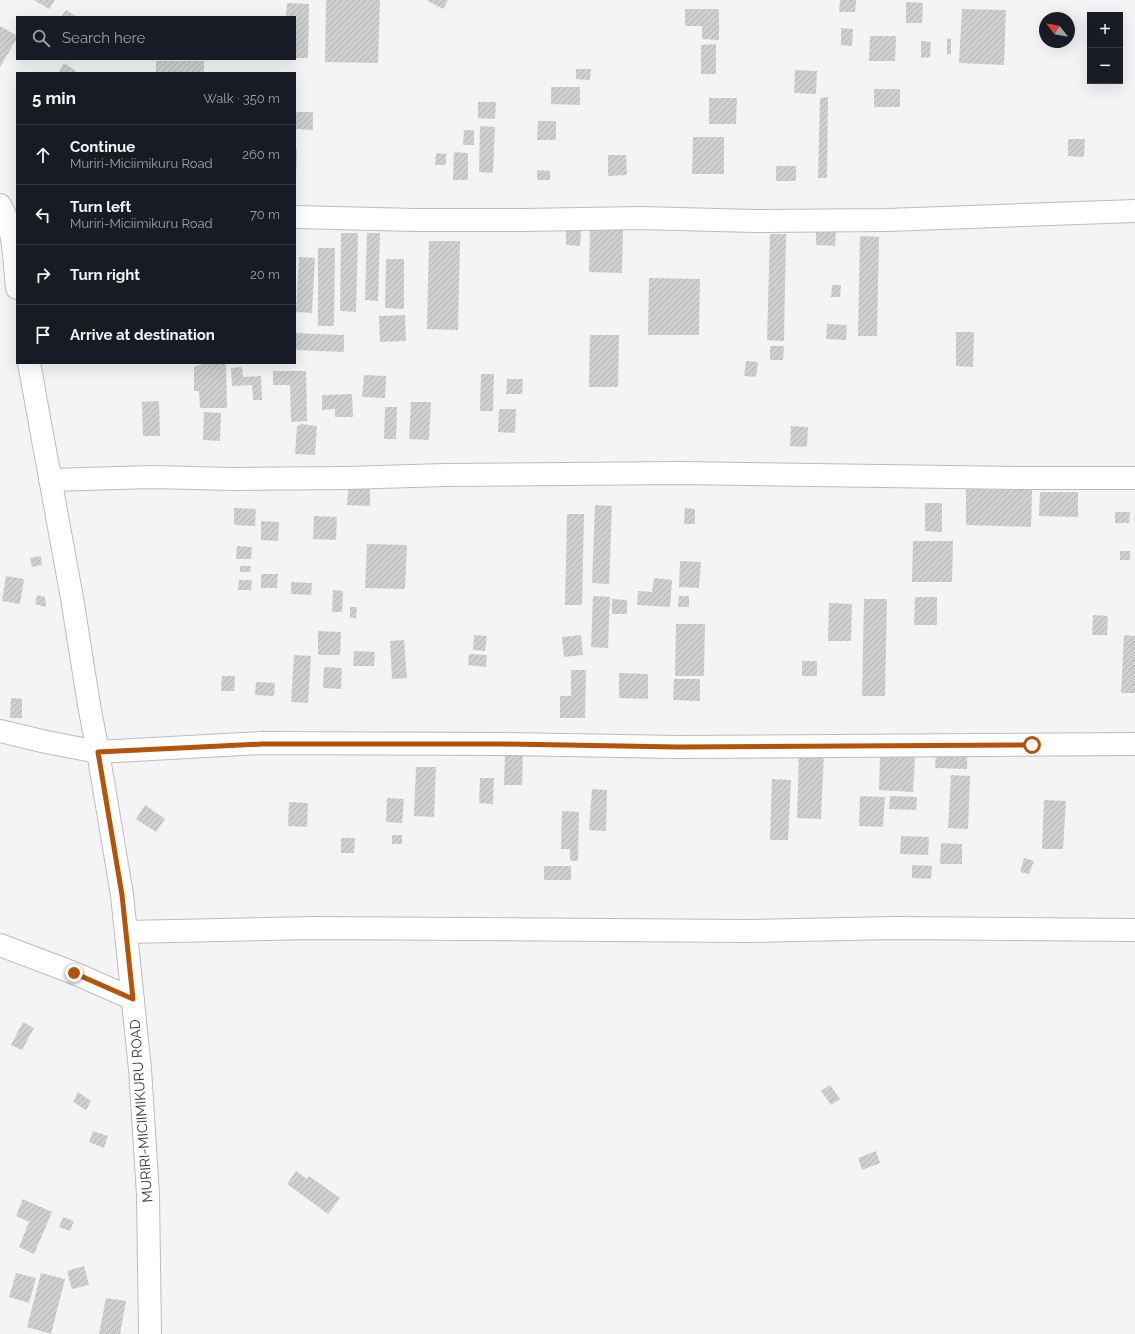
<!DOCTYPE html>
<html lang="en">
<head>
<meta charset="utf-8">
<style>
	body { margin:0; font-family:Raleway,sans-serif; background:#242831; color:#f1f3f6 }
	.controls { position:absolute; right:12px; top:12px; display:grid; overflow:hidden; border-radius:0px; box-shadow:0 4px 16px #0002 }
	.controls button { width:36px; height:36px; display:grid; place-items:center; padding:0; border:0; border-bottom:1px solid #363941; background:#171b24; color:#f1f3f6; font:20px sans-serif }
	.compass { position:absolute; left:1039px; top:12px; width:36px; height:36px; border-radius:50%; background:#171b24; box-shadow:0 4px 16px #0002; rotate:301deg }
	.stop { position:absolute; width:12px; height:12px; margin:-9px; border:3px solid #b45309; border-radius:50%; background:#fff }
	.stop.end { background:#b45309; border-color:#fff; box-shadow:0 1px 4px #0008 }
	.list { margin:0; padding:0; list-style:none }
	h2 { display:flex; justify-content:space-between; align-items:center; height:52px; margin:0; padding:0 16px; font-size:17px }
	h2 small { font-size:13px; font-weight:400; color:#9ea1a6 }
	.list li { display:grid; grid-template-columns:26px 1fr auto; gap:12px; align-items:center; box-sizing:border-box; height:60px; padding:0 16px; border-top:1px solid #363941 }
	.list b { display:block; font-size:15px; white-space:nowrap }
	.list p { margin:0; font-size:13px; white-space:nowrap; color:#9ea1a6 }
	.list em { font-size:13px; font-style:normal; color:#9ea1a6 }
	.icon { flex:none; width:22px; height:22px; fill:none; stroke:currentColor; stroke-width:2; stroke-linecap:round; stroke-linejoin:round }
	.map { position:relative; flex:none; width:1135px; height:1334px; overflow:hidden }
	.search { position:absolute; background:#171b24; box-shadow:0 4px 16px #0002; left:16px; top:16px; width:280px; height:44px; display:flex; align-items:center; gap:10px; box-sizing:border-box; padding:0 14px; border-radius:0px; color:#9ea1a6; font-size:15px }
	.panel { position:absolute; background:#171b24; box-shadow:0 4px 16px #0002; left:16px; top:72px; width:280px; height:292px; border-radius:0px }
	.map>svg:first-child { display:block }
	.building { fill:url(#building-hatch) }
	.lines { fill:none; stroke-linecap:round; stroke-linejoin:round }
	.minor-casing { stroke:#bcbcbe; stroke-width:24 }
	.minor { stroke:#fff; stroke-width:22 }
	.route { stroke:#b45309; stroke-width:5 }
	.labels { text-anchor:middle; stroke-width:3; stroke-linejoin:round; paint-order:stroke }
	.street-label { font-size:14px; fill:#383839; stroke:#fff }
</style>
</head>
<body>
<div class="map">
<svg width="1135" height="1334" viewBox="0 0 1135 1334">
	<defs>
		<pattern id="building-hatch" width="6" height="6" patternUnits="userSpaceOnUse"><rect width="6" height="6" fill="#cfced0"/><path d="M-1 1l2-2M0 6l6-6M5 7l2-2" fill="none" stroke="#b2b2b3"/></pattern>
	</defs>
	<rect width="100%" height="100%" fill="#f4f3f5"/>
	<path class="building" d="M 34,0 L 55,0 L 49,9 Z
		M 326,0 L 380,0 L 378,63 L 325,62 Z
		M 426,0 L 448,0 L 443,9 Z
		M 840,0 L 856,0 L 855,12 L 839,12 Z
		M 906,2 L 923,3 L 922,23 L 906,23 Z
		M 287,3 L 309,4 L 308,58 L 295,58 L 295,17 L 286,17 Z
		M 685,9 L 719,9 L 719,40 L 702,39 L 702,26 L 685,26 Z
		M 962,9 L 1006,10 L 1004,65 L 959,63 Z
		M 66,10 L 77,17 L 61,17 Z
		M 0,26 L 17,36 L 17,38 L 0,67 Z
		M 841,28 L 853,29 L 852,46 L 841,45 Z
		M 870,36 L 896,36 L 895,61 L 869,61 Z
		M 947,38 L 951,39 L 951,54 L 947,54 Z
		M 921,41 L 931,42 L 930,57 L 921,58 Z
		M 716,44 L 716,74 L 701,74 L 701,45 Z
		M 156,61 L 204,61 L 204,73 L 156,73 Z
		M 64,63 L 76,71 L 74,73 L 58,73 Z
		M 576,69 L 591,69 L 590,80 L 576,79 Z
		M 795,70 L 817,71 L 816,94 L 794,93 Z
		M 551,87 L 580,87 L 580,105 L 551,104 Z
		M 874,89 L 900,89 L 900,107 L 874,107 Z
		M 828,97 L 827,178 L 818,178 L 820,98 Z
		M 709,98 L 737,98 L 736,124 L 709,124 Z
		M 478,102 L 496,102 L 495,119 L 478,118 Z
		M 295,112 L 313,112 L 313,130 L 295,129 Z
		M 538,121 L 556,121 L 556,140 L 537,140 Z
		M 480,126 L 495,127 L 493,173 L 479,172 Z
		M 464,130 L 474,130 L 474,145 L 463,145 Z
		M 693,137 L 724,137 L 724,174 L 692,174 Z
		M 1068,139 L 1085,139 L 1084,157 L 1068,156 Z
		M 295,149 L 297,149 L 296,177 L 295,177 Z
		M 454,152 L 468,153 L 468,180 L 453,180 Z
		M 436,153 L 446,154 L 446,165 L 435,165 Z
		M 608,155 L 626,155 L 627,175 L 608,176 Z
		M 776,166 L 796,166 L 796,181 L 776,181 Z
		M 537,170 L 550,171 L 550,180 L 537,180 Z
		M 590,230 L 623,230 L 622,273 L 589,272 Z
		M 816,230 L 836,231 L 835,246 L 816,245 Z
		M 566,231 L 581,231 L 580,246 L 566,245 Z
		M 341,233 L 358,233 L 356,312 L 340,311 Z
		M 367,233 L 380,233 L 378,301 L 365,300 Z
		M 770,234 L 786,234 L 784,341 L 767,340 Z
		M 860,236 L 879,237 L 877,336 L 858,336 Z
		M 429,241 L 460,241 L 458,330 L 427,329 Z
		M 318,248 L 335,248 L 334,326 L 318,326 Z
		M 299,257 L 315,258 L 312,313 L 296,312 Z
		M 386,259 L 404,259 L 404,309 L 385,308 Z
		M 649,278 L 700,279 L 699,335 L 648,335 Z
		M 832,285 L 841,285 L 840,297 L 831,297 Z
		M 405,315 L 406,341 L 380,342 L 379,316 Z
		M 827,324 L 847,325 L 846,340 L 826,339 Z
		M 956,332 L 974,332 L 973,367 L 956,366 Z
		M 295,333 L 344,335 L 344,352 L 295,350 Z
		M 590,335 L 619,335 L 618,387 L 589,387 Z
		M 770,346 L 784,346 L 783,360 L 770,360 Z
		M 746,361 L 758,362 L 756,377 L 744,376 Z
		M 201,363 L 226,363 L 227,408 L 200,408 L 199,391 L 194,391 L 194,367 L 200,365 Z
		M 242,367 L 243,377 L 261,376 L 262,400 L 253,400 L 252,385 L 232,386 L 231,368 Z
		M 273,371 L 306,371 L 307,421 L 291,422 L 290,385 L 273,385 Z
		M 481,374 L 494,374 L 493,411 L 480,411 Z
		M 364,375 L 386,376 L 385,398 L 362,397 Z
		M 507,379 L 523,379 L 522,394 L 506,394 Z
		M 352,394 L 353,417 L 335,417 L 335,409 L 322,410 L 322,395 Z
		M 159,401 L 160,436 L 143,436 L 142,402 Z
		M 411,402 L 431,402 L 429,440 L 409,439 Z
		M 385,407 L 397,407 L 396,439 L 384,439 Z
		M 499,409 L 516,409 L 515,433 L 498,432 Z
		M 204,412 L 221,413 L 220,441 L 203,440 Z
		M 302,424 L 317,426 L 315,455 L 295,454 L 297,426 Z
		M 791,426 L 808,427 L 807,447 L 790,446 Z
		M 349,484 L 370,485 L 370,506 L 347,505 Z
		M 966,489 L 1032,490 L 1031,527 L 966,525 Z
		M 1040,492 L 1078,492 L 1078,517 L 1039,516 Z
		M 925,503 L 942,503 L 942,532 L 925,531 Z
		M 595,505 L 612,506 L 609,584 L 592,583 Z
		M 234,508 L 256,509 L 255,526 L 234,525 Z
		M 685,508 L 695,509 L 695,524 L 684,524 Z
		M 1115,512 L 1130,512 L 1129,523 L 1115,523 Z
		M 567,514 L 584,514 L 582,605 L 565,605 Z
		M 314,516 L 337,517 L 336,540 L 313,539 Z
		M 261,521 L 279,522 L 278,541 L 261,540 Z
		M 913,541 L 953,541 L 952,582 L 912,582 Z
		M 367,544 L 407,545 L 405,589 L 365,588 Z
		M 237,546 L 252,547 L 251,559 L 236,559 Z
		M 1120,551 L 1130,551 L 1130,560 L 1120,560 Z
		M 41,556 L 42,565 L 32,567 L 30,558 Z
		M 680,561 L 701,562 L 699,588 L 679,587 Z
		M 240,566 L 251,566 L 250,572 L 240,572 Z
		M 261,574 L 278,574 L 277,588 L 261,588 Z
		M 6,576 L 24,579 L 20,604 L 2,601 Z
		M 654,578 L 672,580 L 670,607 L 637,605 L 638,591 L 652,592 Z
		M 239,580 L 252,580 L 251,590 L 238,590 Z
		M 291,582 L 312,583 L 311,595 L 291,594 Z
		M 333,590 L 343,591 L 342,612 L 332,612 Z
		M 37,595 L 45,597 L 46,607 L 35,604 Z
		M 593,596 L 610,597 L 608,648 L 591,647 Z
		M 679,596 L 689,596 L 689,607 L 678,607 Z
		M 915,597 L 937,597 L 937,625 L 914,625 Z
		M 612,599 L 627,600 L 627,614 L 612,614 Z
		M 864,599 L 887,599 L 885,696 L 862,696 Z
		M 829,603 L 852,604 L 851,641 L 828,641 Z
		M 350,607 L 357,607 L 356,618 L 350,618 Z
		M 1093,615 L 1108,616 L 1107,635 L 1092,635 Z
		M 676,624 L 705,624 L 704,676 L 675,676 Z
		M 318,631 L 341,632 L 340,655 L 318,655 Z
		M 474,635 L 487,636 L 485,651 L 473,650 Z
		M 581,635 L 583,655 L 564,657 L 562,637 Z
		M 1124,635 L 1135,636 L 1135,693 L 1121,693 Z
		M 404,640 L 407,678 L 392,679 L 390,641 Z
		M 354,651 L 375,652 L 374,666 L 353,666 Z
		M 469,654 L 487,655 L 486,667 L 468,665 Z
		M 294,655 L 311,656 L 308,703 L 291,702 Z
		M 802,661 L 817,661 L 817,676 L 802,676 Z
		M 324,667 L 342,668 L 341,689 L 323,688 Z
		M 571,670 L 586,670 L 585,718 L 560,718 L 560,696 L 571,696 Z
		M 619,673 L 648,674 L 648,699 L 619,698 Z
		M 222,676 L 235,676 L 234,691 L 221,691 Z
		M 674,679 L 700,679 L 700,701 L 673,700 Z
		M 256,682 L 275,683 L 274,696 L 255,695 Z
		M 11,698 L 22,699 L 22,718 L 10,718 Z
		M 799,751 L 824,752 L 821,819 L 797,818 Z
		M 505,752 L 523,752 L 522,785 L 504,785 Z
		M 936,752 L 967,753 L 967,769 L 935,768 Z
		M 880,755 L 915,756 L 913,792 L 879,790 Z
		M 416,767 L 436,767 L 434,817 L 414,816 Z
		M 951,775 L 970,776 L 968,829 L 948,828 Z
		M 480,778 L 494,778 L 493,804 L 479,803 Z
		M 772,779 L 791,780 L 788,840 L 770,840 Z
		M 592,789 L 607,790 L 606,831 L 589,830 Z
		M 860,796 L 885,797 L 883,827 L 859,826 Z
		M 890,796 L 917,797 L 916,810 L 889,809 Z
		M 387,798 L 404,799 L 402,823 L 386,822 Z
		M 1044,800 L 1066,801 L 1063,849 L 1042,849 Z
		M 289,802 L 308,803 L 307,827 L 288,826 Z
		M 145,805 L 165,819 L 156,832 L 136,819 Z
		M 562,811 L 579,812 L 578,861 L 570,861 L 570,849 L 561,849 Z
		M 392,835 L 402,835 L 402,844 L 392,844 Z
		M 901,836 L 929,837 L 928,855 L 900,854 Z
		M 341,838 L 355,838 L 354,853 L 341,853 Z
		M 941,843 L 962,844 L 962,864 L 940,864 Z
		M 1024,858 L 1034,861 L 1029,874 L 1020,872 Z
		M 912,865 L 932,866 L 931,879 L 912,878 Z
		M 544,866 L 571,866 L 571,880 L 544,880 Z
		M 23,1022 L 34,1028 L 22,1050 L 11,1045 Z
		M 830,1085 L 840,1099 L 831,1105 L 821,1091 Z
		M 78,1092 L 91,1101 L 86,1110 L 73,1102 Z
		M 93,1131 L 108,1136 L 104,1148 L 89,1142 Z
		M 876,1151 L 880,1163 L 862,1170 L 858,1158 Z
		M 296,1171 L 307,1179 L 309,1176 L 340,1198 L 328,1214 L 287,1184 Z
		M 23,1199 L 52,1212 L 34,1254 L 19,1247 L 29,1222 L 16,1216 Z
		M 63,1217 L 74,1221 L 70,1231 L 59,1227 Z
		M 84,1266 L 89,1285 L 72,1289 L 67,1271 Z
		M 16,1273 L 36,1278 L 29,1303 L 9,1297 Z
		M 41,1273 L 65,1279 L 51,1334 L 27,1327 Z
		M 106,1298 L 126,1301 L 120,1334 L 99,1334 Z"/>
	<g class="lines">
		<defs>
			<path id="minor" d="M 0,205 C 15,229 14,261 17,288
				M 295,217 L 415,220 L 522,220 L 641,218 L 754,221 L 887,220 L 1135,211
				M 50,480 L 151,477 L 234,479 L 347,478 L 445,475 L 679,473 L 1024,478 L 1135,478
				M 0,731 L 46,742 L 98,752 L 89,705 L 72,598 L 29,363
				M 126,932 L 314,928 L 746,931 L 895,928 L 1135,930
				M 0,945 L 74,973 L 133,999
				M 150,1334 L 148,1195 L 140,1069 L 122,895 L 98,752 L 262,743 L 502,744 L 678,747 L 1135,744"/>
		</defs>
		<use href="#minor" class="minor-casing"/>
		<use href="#minor" class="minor"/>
	</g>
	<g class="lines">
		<path class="route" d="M 74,973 L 133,999 L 122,895 L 98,752 L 262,744 L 502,744 L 678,747 L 1032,745"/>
	</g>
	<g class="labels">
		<g class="street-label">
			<text transform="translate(141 1111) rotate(-94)" y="5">MURIRI-MICIIMIKURU ROAD</text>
		</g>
	</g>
</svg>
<div class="controls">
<button>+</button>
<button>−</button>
</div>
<svg class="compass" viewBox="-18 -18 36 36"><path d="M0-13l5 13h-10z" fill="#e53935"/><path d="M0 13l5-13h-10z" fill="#9ea1a6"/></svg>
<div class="stop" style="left:1032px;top:745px"></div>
<div class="stop end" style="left:74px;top:973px"></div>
<div class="search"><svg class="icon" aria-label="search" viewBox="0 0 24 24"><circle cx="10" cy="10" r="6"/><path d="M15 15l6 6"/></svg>Search here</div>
<section class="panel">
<h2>5 min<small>Walk · 350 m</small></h2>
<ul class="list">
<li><svg class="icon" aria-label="ahead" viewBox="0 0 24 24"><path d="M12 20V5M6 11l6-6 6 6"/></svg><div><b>Continue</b><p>Muriri-Miciimikuru Road</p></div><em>260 m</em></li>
<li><svg class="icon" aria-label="left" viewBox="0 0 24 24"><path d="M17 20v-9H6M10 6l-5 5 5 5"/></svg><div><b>Turn left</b><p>Muriri-Miciimikuru Road</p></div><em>70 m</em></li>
<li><svg class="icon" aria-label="right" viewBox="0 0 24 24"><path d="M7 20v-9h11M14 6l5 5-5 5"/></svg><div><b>Turn right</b></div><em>20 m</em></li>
<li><svg class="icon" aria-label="arrive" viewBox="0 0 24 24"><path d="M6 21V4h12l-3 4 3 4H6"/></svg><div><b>Arrive at destination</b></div></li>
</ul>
</section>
</div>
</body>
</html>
